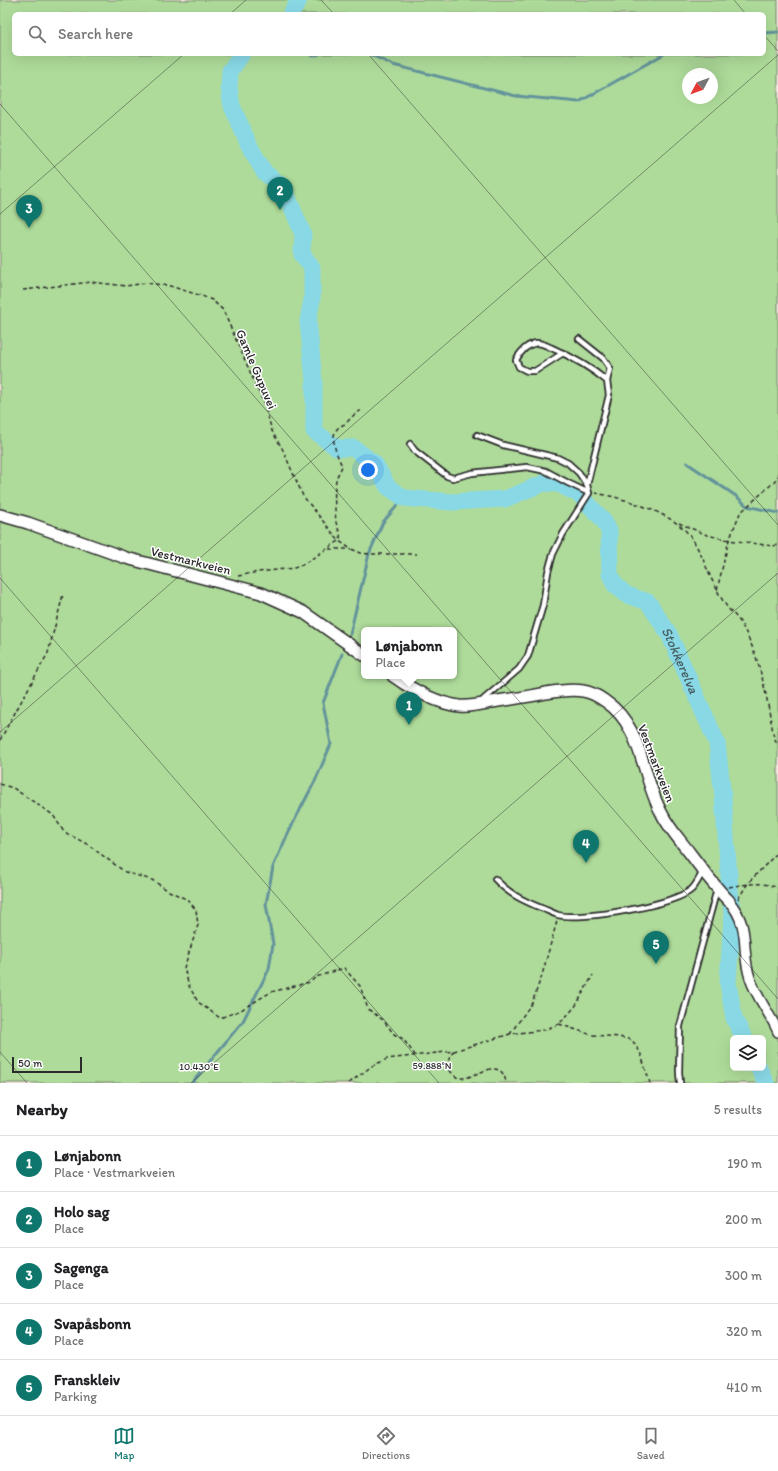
<!DOCTYPE html>
<html lang="en">
<head>
<meta charset="utf-8">
<style>
	body { margin:0; font-family:Itim,sans-serif; background:#f6f6f6; color:#202124 }
	.controls { position:absolute; right:12px; bottom:12px; display:grid; overflow:hidden; border-radius:6px; box-shadow:0 4px 16px #0002 }
	.controls button { width:36px; height:36px; display:grid; place-items:center; padding:0; border:0; border-bottom:1px solid #e0e0e0; background:#fff; color:#202124; font:20px sans-serif }
	.compass { position:absolute; left:682px; top:68px; width:36px; height:36px; border-radius:50%; background:#fff; box-shadow:0 4px 16px #0002; rotate:229deg }
	.scale { position:absolute; left:12px; bottom:10px; width:70px; box-sizing:border-box; padding-left:4px; border:2px solid #2b2b2b; border-top:0; font-size:11px; line-height:14px; white-space:nowrap; color:#2b2b2b; -webkit-text-stroke:3px #fff; paint-order:stroke }
	.you { position:absolute; left:368px; top:470px; width:14px; height:14px; margin:-10px; border:3px solid #fff; border-radius:50%; background:#1a73e8; box-shadow:0 0 0 6px #1a73e833 }
	.badge { display:grid; place-items:center; width:26px; height:26px; border-radius:50%; background:#0f766e; color:#fff; font-size:13px; font-weight:700 }
	.pin { position:absolute; translate:-50% -33px; filter:drop-shadow(0 1px 2px #0008) }
	.pin::after { content:''; position:absolute; top:21px; width:14px; height:12px; background:inherit; clip-path:polygon(0 0,100% 0,50% 100%) }
	.popup { position:absolute; left:361px; top:627px; width:96px; height:52px; box-sizing:border-box; display:grid; place-content:center; border-radius:6px; background:#fff; filter:drop-shadow(0 1px 3px #0005); font-size:13px; white-space:nowrap; color:#757577 }
	.popup b { font-size:15px; color:#202124 }
	.popup::after { content:''; position:absolute; left:50%; top:100%; margin-left:-8px; border:8px solid transparent; border-top-color:#fff }
	.list { margin:0; padding:0; list-style:none }
	h2 { display:flex; justify-content:space-between; align-items:center; height:52px; margin:0; padding:0 16px; font-size:17px }
	h2 small { font-size:13px; font-weight:400; color:#757577 }
	.list li { display:grid; grid-template-columns:26px 1fr auto; gap:12px; align-items:center; box-sizing:border-box; height:56px; padding:0 16px; border-top:1px solid #e0e0e0 }
	.list b { display:block; font-size:15px; white-space:nowrap }
	.list p { margin:0; font-size:13px; white-space:nowrap; color:#757577 }
	.list em { font-size:13px; font-style:normal; color:#757577 }
	.icon { flex:none; width:22px; height:22px; fill:none; stroke:currentColor; stroke-width:2; stroke-linecap:round; stroke-linejoin:round }
	.map { position:relative; flex:none; width:778px; height:1083px; overflow:hidden }
	.search { position:absolute; background:#fff; box-shadow:0 4px 16px #0002; left:12px; right:12px; top:12px; height:44px; display:flex; align-items:center; gap:10px; box-sizing:border-box; padding:0 14px; border-radius:6px; color:#757577; font-size:15px }
	.sheet { height:332px; background:#fff }
	nav { display:flex; justify-content:space-around; align-items:center; box-sizing:border-box; height:56px; border-top:1px solid #e0e0e0; background:#fff; font-size:11px; color:#757577 }
	nav a { display:grid; justify-items:center; gap:2px }
	nav .on { color:#0f766e }
	.map>svg:first-child { display:block }
	.green { fill:#aedb9a; stroke:#6c8362; fill-rule:evenodd }
	.lines { fill:none; stroke-linecap:round; stroke-linejoin:round }
	.stream { stroke:#63939b; stroke-width:3 }
	.river { stroke:#89d8e6; stroke-width:17 }
	.service-casing { stroke:#2b2b2b; stroke-width:8 }
	.minor-casing { stroke:#2b2b2b; stroke-width:12 }
	.tertiary-casing { stroke:#2b2b2b; stroke-width:14 }
	.path { stroke:#2b2b2b; stroke-width:1.5; stroke-dasharray:4 3; stroke-linecap:butt }
	.service { stroke:#fff; stroke-width:4.5 }
	.minor { stroke:#fff; stroke-width:9 }
	.tertiary { stroke:#fff; stroke-width:11 }
	.ticks { fill:none; stroke:#2b2b2b; stroke-width:1; stroke-opacity:0.45 }
	.labels { text-anchor:middle; stroke-width:3; stroke-linejoin:round; paint-order:stroke }
	.street-label { font-size:13px; fill:#2b2b2b; stroke:#fff }
	.water-label { font-size:14px; font-style:italic; fill:#475f63; stroke:#fff }
	.ticks-label { font-size:10px; text-anchor:middle; fill:#2b2b2b; stroke:#fff; stroke-width:3; stroke-linejoin:round; paint-order:stroke }
</style>
</head>
<body>
<div class="map">
<svg width="778" height="1083" viewBox="0 0 778 1083">
	<rect width="100%" height="100%" fill="#f5e5de"/>
	<filter id="ink" filterUnits="userSpaceOnUse"><feTurbulence type="fractalNoise" baseFrequency=".025" numOctaves="2"/><feDisplacementMap in="SourceGraphic" scale="8" xChannelSelector="R" yChannelSelector="G"/><feConvolveMatrix kernelMatrix="1 2 1 2 8 2 1 2 1" color-interpolation-filters="sRGB"/></filter>
	<g filter="url(#ink)">
		<path class="green" d="M 0,0 L 778,0 L 778,1083 L 0,1083 ZM 14,14 L 764,14 L 764,54 L 14,54 ZM 688,74 L 712,74 L 712,98 L 688,98 ZM 364,630 L 454,630 L 454,676 L 364,676 ZM 733,1038 L 763,1038 L 763,1068 L 733,1068 Z"/>
		<g class="lines">
			<path class="stream" d="M 764,33 L 778,32
				M 310,54 L 312,56 L 319,54
				M 369,54 L 393,65 L 516,96 L 579,102 L 664,54
				M 687,463 L 736,496 L 747,506 L 778,513
				M 350,634 L 369,554 L 383,522 L 404,498
				M 192,1083 L 243,1021 L 269,969 L 273,944 L 266,904 L 273,867 L 289,831 L 316,779 L 331,744 L 323,703 L 342,654"/>
			<g class="river">
				<path d="M 291,14 L 299,0"/>
				<path id="s1" d="M 242,54 L 230,71 L 229,88 L 232,106 L 249,145 L 264,172 L 284,188 L 303,234 L 302,254 L 312,268 L 312,300 L 308,321 L 314,381 L 314,431 L 337,448 L 354,448 L 375,464 L 388,487 L 404,498 L 452,502 L 505,499 L 544,483 L 559,484 L 580,495 L 604,521 L 609,531 L 610,574 L 615,585 L 627,595 L 648,602 L 669,634 L 717,743 L 723,797 L 732,915 L 728,983 L 734,1018 L 744,1038"/>
				<path d="M 759,1068 L 766,1083"/>
			</g>
			<defs>
				<path id="service" d="M 563,353 L 535,371 L 527,371 L 519,367 L 516,360 C 521,351 527,344 537,343 C 542,343 547,346 552,348 C 572,357 590,367 607,381
					M 477,435 L 503,445 L 558,458 L 568,463 L 579,473 L 587,485
					M 410,444 L 415,451 L 447,476 L 453,478 L 472,473 L 527,467 L 546,471 L 568,483 L 589,493
					M 482,702 L 484,699 L 519,669 L 528,656 L 543,605 L 548,572 L 553,554 L 563,534 L 589,493 L 587,485 L 609,395 L 607,381 L 610,368 L 603,358 L 579,339
					M 495,879 C 509,894 522,900 541,908 C 547,910 552,913 558,915 C 581,921 675,905 692,889 C 697,884 700,877 703,871
					M 680,1083 L 679,1072 L 680,1026 L 717,889"/>
				<path id="minor" d="M 729,901 C 752,929 740,948 750,978 C 756,997 770,1013 778,1032"/>
				<path id="tertiary" d="M 0,515 L 28,523 L 126,558 L 261,593 L 303,612 L 364,655
					M 393,676 C 413,690 435,703 459,706 C 470,707 482,704 492,702 C 510,699 528,697 546,693 C 558,691 571,689 583,691 C 591,692 598,696 605,701 C 643,726 641,775 661,812 C 668,827 679,839 689,852 C 702,869 714,886 729,901"/>
			</defs>
			<use href="#service" class="service-casing"/>
			<use href="#minor" class="minor-casing"/>
			<use href="#tertiary" class="tertiary-casing"/>
			<path class="path" d="M 23,290 L 91,282 L 126,286 L 147,283 L 170,286 L 202,296 L 212,300 L 223,310 L 265,406 L 272,431 L 282,448 L 303,496 L 339,541 L 351,549 L 361,553 L 369,554 L 417,554
				M 595,493 C 621,497 674,513 690,536 C 702,552 707,572 717,590 C 720,596 724,603 728,608 C 732,613 737,617 740,622 C 761,657 767,699 774,738 L 778,744
				M 679,523 L 707,535 L 729,540 L 773,546 L 778,545
				M 329,549 L 351,549
				M 238,576 L 258,572 L 294,568 L 302,565 L 339,541 C 343,534 337,529 336,522 C 335,512 333,487 337,477 C 338,473 341,470 342,466 C 338,457 329,439 337,429 C 339,426 344,425 347,422 C 352,417 355,413 362,410
				M 717,590 L 729,540 L 740,513 L 773,483 L 778,476
				M 0,740 L 48,653 L 63,595
				M 0,784 L 13,788 L 53,815 L 64,832 L 87,844 L 125,872 L 152,880 L 169,891 L 188,900 L 196,910 L 198,925 L 184,968 L 189,986 L 198,1002 L 220,1018 L 241,1010 L 271,992 L 310,982 L 316,977 L 344,968 L 360,986 L 368,1009 L 383,1020 L 394,1034 L 403,1039 L 415,1055
				M 729,887 C 746,884 762,881 778,888
				M 738,899 L 748,883 L 778,852
				M 559,1024 L 592,1035 L 619,1037 L 632,1040 L 640,1052 L 650,1083
				M 510,1034 L 532,1003 L 542,975 L 557,921
				M 454,1051 C 445,1062 446,1070 458,1078 C 463,1078 467,1078 471,1076 C 484,1071 503,1060 506,1083
				M 349,1083 L 372,1066 L 387,1059 L 454,1051 L 510,1034 L 544,1030 L 559,1024 L 575,1007 L 593,975"/>
			<use href="#service" class="service"/>
			<use href="#minor" class="minor"/>
			<use href="#tertiary" class="tertiary"/>
		</g>
	</g>
	<path class="ticks" d="M 321,0 L 334,14M 734,0 L 746,14M 230,14 L 246,0M 764,35 L 778,51M 368,54 L 778,525M 0,104 L 778,999M 0,214 L 184,54M 0,578 L 439,1083M 0,732 L 778,55M 0,1052 L 27,1083M 191,1083 L 778,573"/>
	<g class="labels">
		<g class="street-label">
			<text transform="translate(257 369) rotate(67)" y="5">Gamle Gupuvei</text>
			<text transform="translate(191 560) rotate(14)" y="5">Vestmarkveien</text>
			<text transform="translate(657 763) rotate(69)" y="5">Vestmarkveien</text>
		</g>
		<g class="water-label">
			<text dy="5" stroke="none"><textPath href="#s1" startOffset="912">Stokkerelva</textPath></text>
		</g>
	</g>
	<g class="ticks-label">
		<text x="432" y="1069">59.888°N</text>
		<text x="199" y="1070">10.430°E</text>
	</g>
</svg>
<div class="controls">
<button><svg class="icon" aria-label="layers" viewBox="0 0 24 24"><path d="M12 4l9 5-9 5-9-5zM3 14l9 5 9-5"/></svg></button>
</div>
<svg class="compass" viewBox="-18 -18 36 36"><path d="M0-13l5 13h-10z" fill="#e53935"/><path d="M0 13l5-13h-10z" fill="#757577"/></svg>
<div class="scale">50 m</div>
<div class="you"></div>
<div class="pin badge" style="left:409px;top:725px">1</div>
<div class="popup"><b>Lønjabonn</b>Place</div>
<div class="pin badge" style="left:280px;top:210px">2</div>
<div class="pin badge" style="left:29px;top:228px">3</div>
<div class="pin badge" style="left:586px;top:863px">4</div>
<div class="pin badge" style="left:656px;top:964px">5</div>
<div class="search"><svg class="icon" aria-label="search" viewBox="0 0 24 24"><circle cx="10" cy="10" r="6"/><path d="M15 15l6 6"/></svg>Search here</div>
</div>
<section class="sheet">
<h2>Nearby<small>5 results</small></h2>
<ul class="list">
<li><span class="badge">1</span><div><b>Lønjabonn</b><p>Place · Vestmarkveien</p></div><em>190 m</em></li>
<li><span class="badge">2</span><div><b>Holo sag</b><p>Place</p></div><em>200 m</em></li>
<li><span class="badge">3</span><div><b>Sagenga</b><p>Place</p></div><em>300 m</em></li>
<li><span class="badge">4</span><div><b>Svapåsbonn</b><p>Place</p></div><em>320 m</em></li>
<li><span class="badge">5</span><div><b>Franskleiv</b><p>Parking</p></div><em>410 m</em></li>
</ul>
</section>
<nav>
<a class="on"><svg class="icon" aria-label="map" viewBox="0 0 24 24"><path d="M3 6l6-2 6 2 6-2v14l-6 2-6-2-6 2zM9 4v14M15 6v14"/></svg>Map</a>
<a><svg class="icon" aria-label="directions" viewBox="0 0 24 24"><path d="M12 3l9 9-9 9-9-9zM9 14v-3h6M13 9l2 2-2 2"/></svg>Directions</a>
<a><svg class="icon" aria-label="saved" viewBox="0 0 24 24"><path d="M7 4h10v16l-5-4-5 4z"/></svg>Saved</a>
</nav>
</body>
</html>
